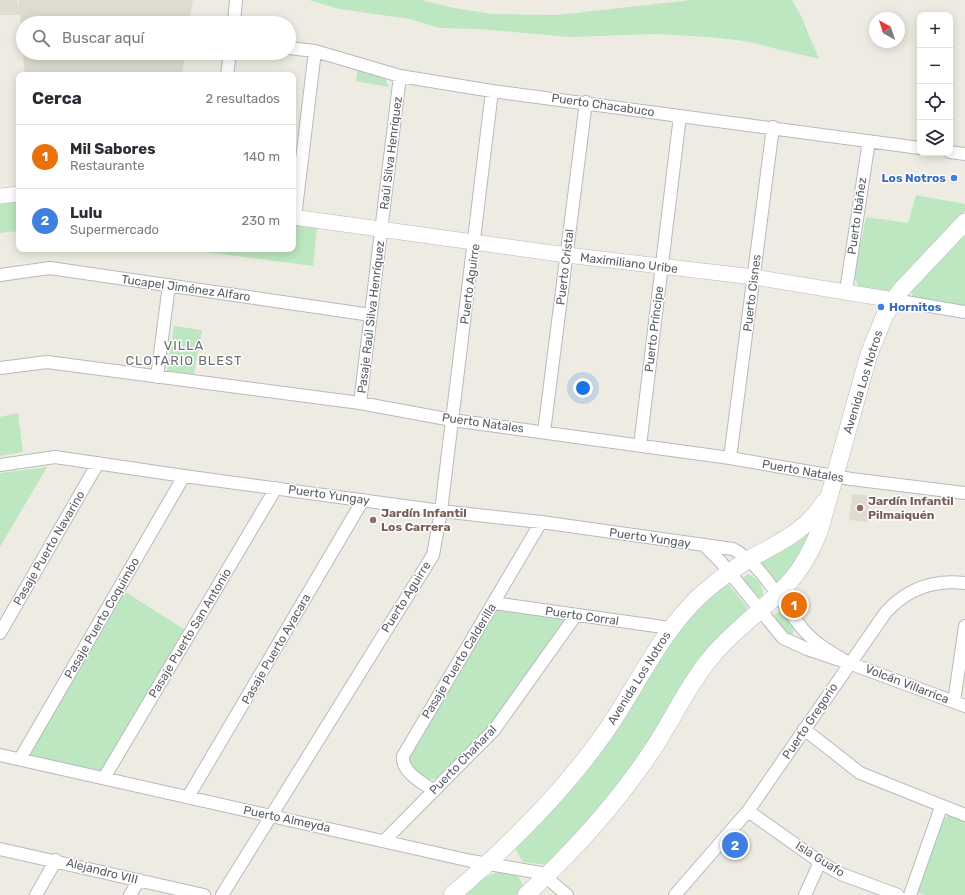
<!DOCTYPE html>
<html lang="es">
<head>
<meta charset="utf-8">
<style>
	body { margin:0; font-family:Rubik,sans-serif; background:#f7f7f7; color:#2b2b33 }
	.controls { position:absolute; right:12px; top:12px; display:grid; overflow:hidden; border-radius:8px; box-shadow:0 2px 10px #0003 }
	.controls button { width:36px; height:36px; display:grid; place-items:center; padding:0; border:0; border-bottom:1px solid #e1e1e2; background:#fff; color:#2b2b33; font:20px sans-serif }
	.compass { position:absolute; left:869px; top:12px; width:36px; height:36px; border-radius:50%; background:#fff; box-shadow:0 2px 10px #0003; rotate:321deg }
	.you { position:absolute; left:583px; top:388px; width:14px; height:14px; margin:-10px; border:3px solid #fff; border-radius:50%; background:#1a73e8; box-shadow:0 0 0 6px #1a73e833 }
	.badge { display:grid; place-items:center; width:26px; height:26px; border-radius:50%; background:#b45309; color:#fff; font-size:13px; font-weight:700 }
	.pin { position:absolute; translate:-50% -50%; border:2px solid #fff; box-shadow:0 1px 4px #0006 }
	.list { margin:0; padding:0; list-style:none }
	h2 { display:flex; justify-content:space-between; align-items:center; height:52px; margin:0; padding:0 16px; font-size:17px }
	h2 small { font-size:13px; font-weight:400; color:#7c7c81 }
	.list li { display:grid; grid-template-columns:26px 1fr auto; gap:12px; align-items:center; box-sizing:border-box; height:64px; padding:0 16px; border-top:1px solid #e1e1e2 }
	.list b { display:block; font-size:15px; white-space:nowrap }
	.list p { margin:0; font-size:13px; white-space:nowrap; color:#7c7c81 }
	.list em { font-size:13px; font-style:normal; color:#7c7c81 }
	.icon { flex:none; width:22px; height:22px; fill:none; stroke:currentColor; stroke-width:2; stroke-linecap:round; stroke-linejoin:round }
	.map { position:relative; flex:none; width:965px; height:895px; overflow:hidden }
	.search { position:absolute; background:#fff; box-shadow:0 2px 10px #0003; left:16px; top:16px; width:280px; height:44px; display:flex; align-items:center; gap:10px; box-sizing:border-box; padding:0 14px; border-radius:22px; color:#7c7c81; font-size:15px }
	.panel { position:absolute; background:#fff; box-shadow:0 2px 10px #0003; left:16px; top:72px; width:280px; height:180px; border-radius:8px }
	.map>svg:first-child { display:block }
	.education { fill:#dedbd0 }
	.green { fill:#bde7c0 }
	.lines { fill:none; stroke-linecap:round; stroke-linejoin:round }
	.minor-casing { stroke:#b7b9bf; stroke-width:14 }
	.tertiary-casing { stroke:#b7b9bf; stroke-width:16 }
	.secondary-casing { stroke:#b7bac1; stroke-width:18 }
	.minor { stroke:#fff; stroke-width:12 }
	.tertiary { stroke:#fff; stroke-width:15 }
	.secondary { stroke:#fff; stroke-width:17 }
	.shop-dot { fill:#3f7fe0; stroke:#fff; stroke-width:1.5 }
	.education-dot { fill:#8d6e63; stroke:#fff; stroke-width:1.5 }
	.labels { text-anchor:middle; stroke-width:3; stroke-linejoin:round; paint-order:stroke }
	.street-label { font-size:12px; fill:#5a5d63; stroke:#fff }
	.shop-label { font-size:12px; font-weight:bold; fill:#366cbe; stroke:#fff; text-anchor:end }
	.education-label { font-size:12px; font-weight:bold; fill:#785e54; stroke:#fff; text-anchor:start }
	.neighbourhood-label { font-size:13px; letter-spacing:1px; fill:#6b6f75; stroke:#fff }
</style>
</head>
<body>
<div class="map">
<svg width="965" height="895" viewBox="0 0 965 895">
	<rect width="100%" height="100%" fill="#eeece2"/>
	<path class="education" d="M 0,0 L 17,0 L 19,7 L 19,0 L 193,0 L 189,23 L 23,23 L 23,50 L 20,15 L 0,15 Z
		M 23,53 L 185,53 L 182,75 L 25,75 Z
		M 852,494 L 870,496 L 868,522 L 849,520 Z"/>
	<path class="green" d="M 309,0 L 421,0 L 454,8 L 492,14 L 557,15 L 691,0 L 792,0 L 801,16 L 819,59 L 745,41 L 709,37 L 655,34 L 570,37 L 479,29 L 439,28 L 410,19 L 339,9 Z
		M 358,67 L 384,76 L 389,87 L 356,81 Z
		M 916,195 L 965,204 L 965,211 L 891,292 L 859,288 L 854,276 L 866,217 L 908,223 Z
		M 19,201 L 19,231 L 0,233 L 0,204 Z
		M 293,222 L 317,227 L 313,266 L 183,249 L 293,249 Z
		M 965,231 L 965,307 L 917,301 L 912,295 L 912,290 Z
		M 174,326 L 202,330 L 194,374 L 167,371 Z
		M 18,413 L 23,452 L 0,456 L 0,417 Z
		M 47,467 L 0,547 L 0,473 Z
		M 819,520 L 785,580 L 776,584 L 759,563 Z
		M 748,574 C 757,578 764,586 763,596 L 760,598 C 752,595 744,586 743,578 Z
		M 728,584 L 747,607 L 746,612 L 699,657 L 654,734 L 618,784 L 584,825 L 547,865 L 523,862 L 516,850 L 517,846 L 609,740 L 627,715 L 668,641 L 701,602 Z
		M 124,591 L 185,630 L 106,767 L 99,772 L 29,755 Z
		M 499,610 L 562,619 L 564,622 L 489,726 L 440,777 L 429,780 L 410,769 L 408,754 L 491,615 Z
		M 780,611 C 787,616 798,626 792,635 L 784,632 L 773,616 Z
		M 950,815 L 965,821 L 965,895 L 925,895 L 918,893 L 916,888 L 942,819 Z
		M 502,872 C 513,873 522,876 523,888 L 517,895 L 462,895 C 475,884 484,874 502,872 Z"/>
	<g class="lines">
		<defs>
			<path id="minor" d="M 234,23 L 236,0
				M 289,48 L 315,51 L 400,76 L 492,91 L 920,148
				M 227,75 L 230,53
				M 950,152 L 965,154
				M 295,217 L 315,51
				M 0,275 L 50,268 L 371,315
				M 846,291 L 869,141
				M 894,300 L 965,312
				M 0,368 L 47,362 L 360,403 L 452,420 L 730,458 L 851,479 L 965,493
				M 157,377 L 169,285
				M 360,403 L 400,76
				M 544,432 L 586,102
				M 640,446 L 680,116
				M 730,458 L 773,127
				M 0,465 L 55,457 L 184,476 L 441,511 L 541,522 L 733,549 C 762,564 782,604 802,628 C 815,644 832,653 849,663
				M 705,546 L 720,561 L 783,638 L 807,649 L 849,663 L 965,706
				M 494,603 L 670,628
				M 0,633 L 98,463
				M 954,702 L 965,626
				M 804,729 L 860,773 L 965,815
				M 0,755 L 471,861 L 541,873 L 567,895
				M 20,759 L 184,476
				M 104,778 L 276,488
				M 434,791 C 422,782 401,772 403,756 L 541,522
				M 188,797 L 363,500
				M 748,811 L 820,862 L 841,874 L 898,895
				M 384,841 L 494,730 L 576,615
				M 0,849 L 204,895
				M 36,895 L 56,860
				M 130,895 L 139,880
				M 222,895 L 433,555 L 441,511 L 492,91
				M 675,895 L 748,811 L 886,612 C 907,589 933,579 965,583
				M 805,895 L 820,862
				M 910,895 L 941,807"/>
			<path id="tertiary" d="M 0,196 L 19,194
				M 293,217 L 567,255 L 754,277 L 894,300"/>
			<path id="secondary" d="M 452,895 C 505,849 557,799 598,742 C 635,693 657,634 704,592 C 718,580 733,569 748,560 C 776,544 807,531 824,502
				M 526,895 C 574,851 619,801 655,746 C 674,716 690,682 713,655 C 735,629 763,610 786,586 C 801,570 812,550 820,529 L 869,354 L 885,315 L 900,291 L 965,222"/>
		</defs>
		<use href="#minor" class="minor-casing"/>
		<use href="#tertiary" class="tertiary-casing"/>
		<use href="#secondary" class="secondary-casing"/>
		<use href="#minor" class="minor"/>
		<use href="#tertiary" class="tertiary"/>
		<use href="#secondary" class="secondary"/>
	</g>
	<g class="shop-dot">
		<circle cx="954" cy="178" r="4"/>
		<circle cx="881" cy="307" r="4"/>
	</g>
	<g class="education-dot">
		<circle cx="860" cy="508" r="4"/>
		<circle cx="373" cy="520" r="4"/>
	</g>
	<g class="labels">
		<g class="street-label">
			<text transform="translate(603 105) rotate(8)" y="4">Puerto Chacabuco</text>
			<text transform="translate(391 153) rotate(-83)" y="4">Raúl Silva Henríquez</text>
			<text transform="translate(857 216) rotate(-82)" y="4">Puerto Ibáñez</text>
			<text transform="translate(629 263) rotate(7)" y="4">Maximiliano Uribe</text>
			<text transform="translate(565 267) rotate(-83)" y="4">Puerto Cristal</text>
			<text transform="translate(470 284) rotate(-82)" y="4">Puerto Aguirre</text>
			<text transform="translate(186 288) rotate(8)" y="4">Tucapel Jiménez Alfaro</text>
			<text transform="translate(752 293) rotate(-83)" y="4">Puerto Cisnes</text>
			<text transform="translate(371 317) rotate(-83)" y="4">Pasaje Raúl Silva Henríquez</text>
			<text transform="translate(654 329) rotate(-83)" y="4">Puerto Príncipe</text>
			<text transform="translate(863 382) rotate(-73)" y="4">Avenida Los Notros</text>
			<text transform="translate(483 423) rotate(8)" y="4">Puerto Natales</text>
			<text transform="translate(803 471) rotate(10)" y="4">Puerto Natales</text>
			<text transform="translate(329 495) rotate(8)" y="4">Puerto Yungay</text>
			<text transform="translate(650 538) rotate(8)" y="4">Puerto Yungay</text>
			<text transform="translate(49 548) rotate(-60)" y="4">Pasaje Puerto Navarino</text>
			<text transform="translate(406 597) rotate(-58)" y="4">Puerto Aguirre</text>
			<text transform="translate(582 616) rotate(8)" y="4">Puerto Corral</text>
			<text transform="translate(102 618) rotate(-60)" y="4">Pasaje Puerto Coquimbo</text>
			<text transform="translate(190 633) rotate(-59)" y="4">Pasaje Puerto San Antonio</text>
			<text transform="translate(276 649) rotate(-60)" y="4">Pasaje Puerto Ayacara</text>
			<text transform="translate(459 661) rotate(-59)" y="4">Pasaje Puerto Calderilla</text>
			<text transform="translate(639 678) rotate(-58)" y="4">Avenida Los Notros</text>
			<text transform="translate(907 684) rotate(21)" y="4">Volcán Villarrica</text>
			<text transform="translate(810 721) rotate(-56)" y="4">Puerto Gregorio</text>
			<text transform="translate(463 760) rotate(-46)" y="4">Puerto Chañaral</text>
			<text transform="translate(287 819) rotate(12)" y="4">Puerto Almeyda</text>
			<text transform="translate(820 859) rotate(32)" y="4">Isla Guafo</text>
			<text transform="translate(102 871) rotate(14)" y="4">Alejandro VIII</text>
		</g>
		<g class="shop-label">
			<text x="946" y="182">Los Notros</text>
			<text x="889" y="311" text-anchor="start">Hornitos</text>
		</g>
		<g class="education-label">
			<text x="868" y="505">Jardín Infantil<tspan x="868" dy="14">Pilmaiquén</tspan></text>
			<text x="381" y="517">Jardín Infantil<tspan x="381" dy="14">Los Carrera</tspan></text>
		</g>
		<g class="neighbourhood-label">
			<text x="184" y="350">VILLA<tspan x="184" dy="15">CLOTARIO BLEST</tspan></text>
		</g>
	</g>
</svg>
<div class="controls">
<button>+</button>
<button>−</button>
<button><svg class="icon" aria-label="locate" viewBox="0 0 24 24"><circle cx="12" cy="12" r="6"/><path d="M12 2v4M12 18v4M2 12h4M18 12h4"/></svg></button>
<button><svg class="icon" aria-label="layers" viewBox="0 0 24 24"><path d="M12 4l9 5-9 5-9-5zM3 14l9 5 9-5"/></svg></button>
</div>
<svg class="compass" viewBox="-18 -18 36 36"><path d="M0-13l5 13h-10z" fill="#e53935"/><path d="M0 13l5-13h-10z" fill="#7c7c81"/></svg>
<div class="you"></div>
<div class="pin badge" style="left:794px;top:605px;background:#e8710a">1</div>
<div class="pin badge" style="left:735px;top:845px;background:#3f7fe0">2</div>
<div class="search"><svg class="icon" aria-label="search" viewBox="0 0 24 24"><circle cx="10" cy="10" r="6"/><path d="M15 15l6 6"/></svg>Buscar aquí</div>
<section class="panel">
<h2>Cerca<small>2 resultados</small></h2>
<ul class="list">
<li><span class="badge" style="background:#e8710a">1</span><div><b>Mil Sabores</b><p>Restaurante</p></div><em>140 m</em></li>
<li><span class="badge" style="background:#3f7fe0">2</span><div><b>Lulu</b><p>Supermercado</p></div><em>230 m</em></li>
</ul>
</section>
</div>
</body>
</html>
